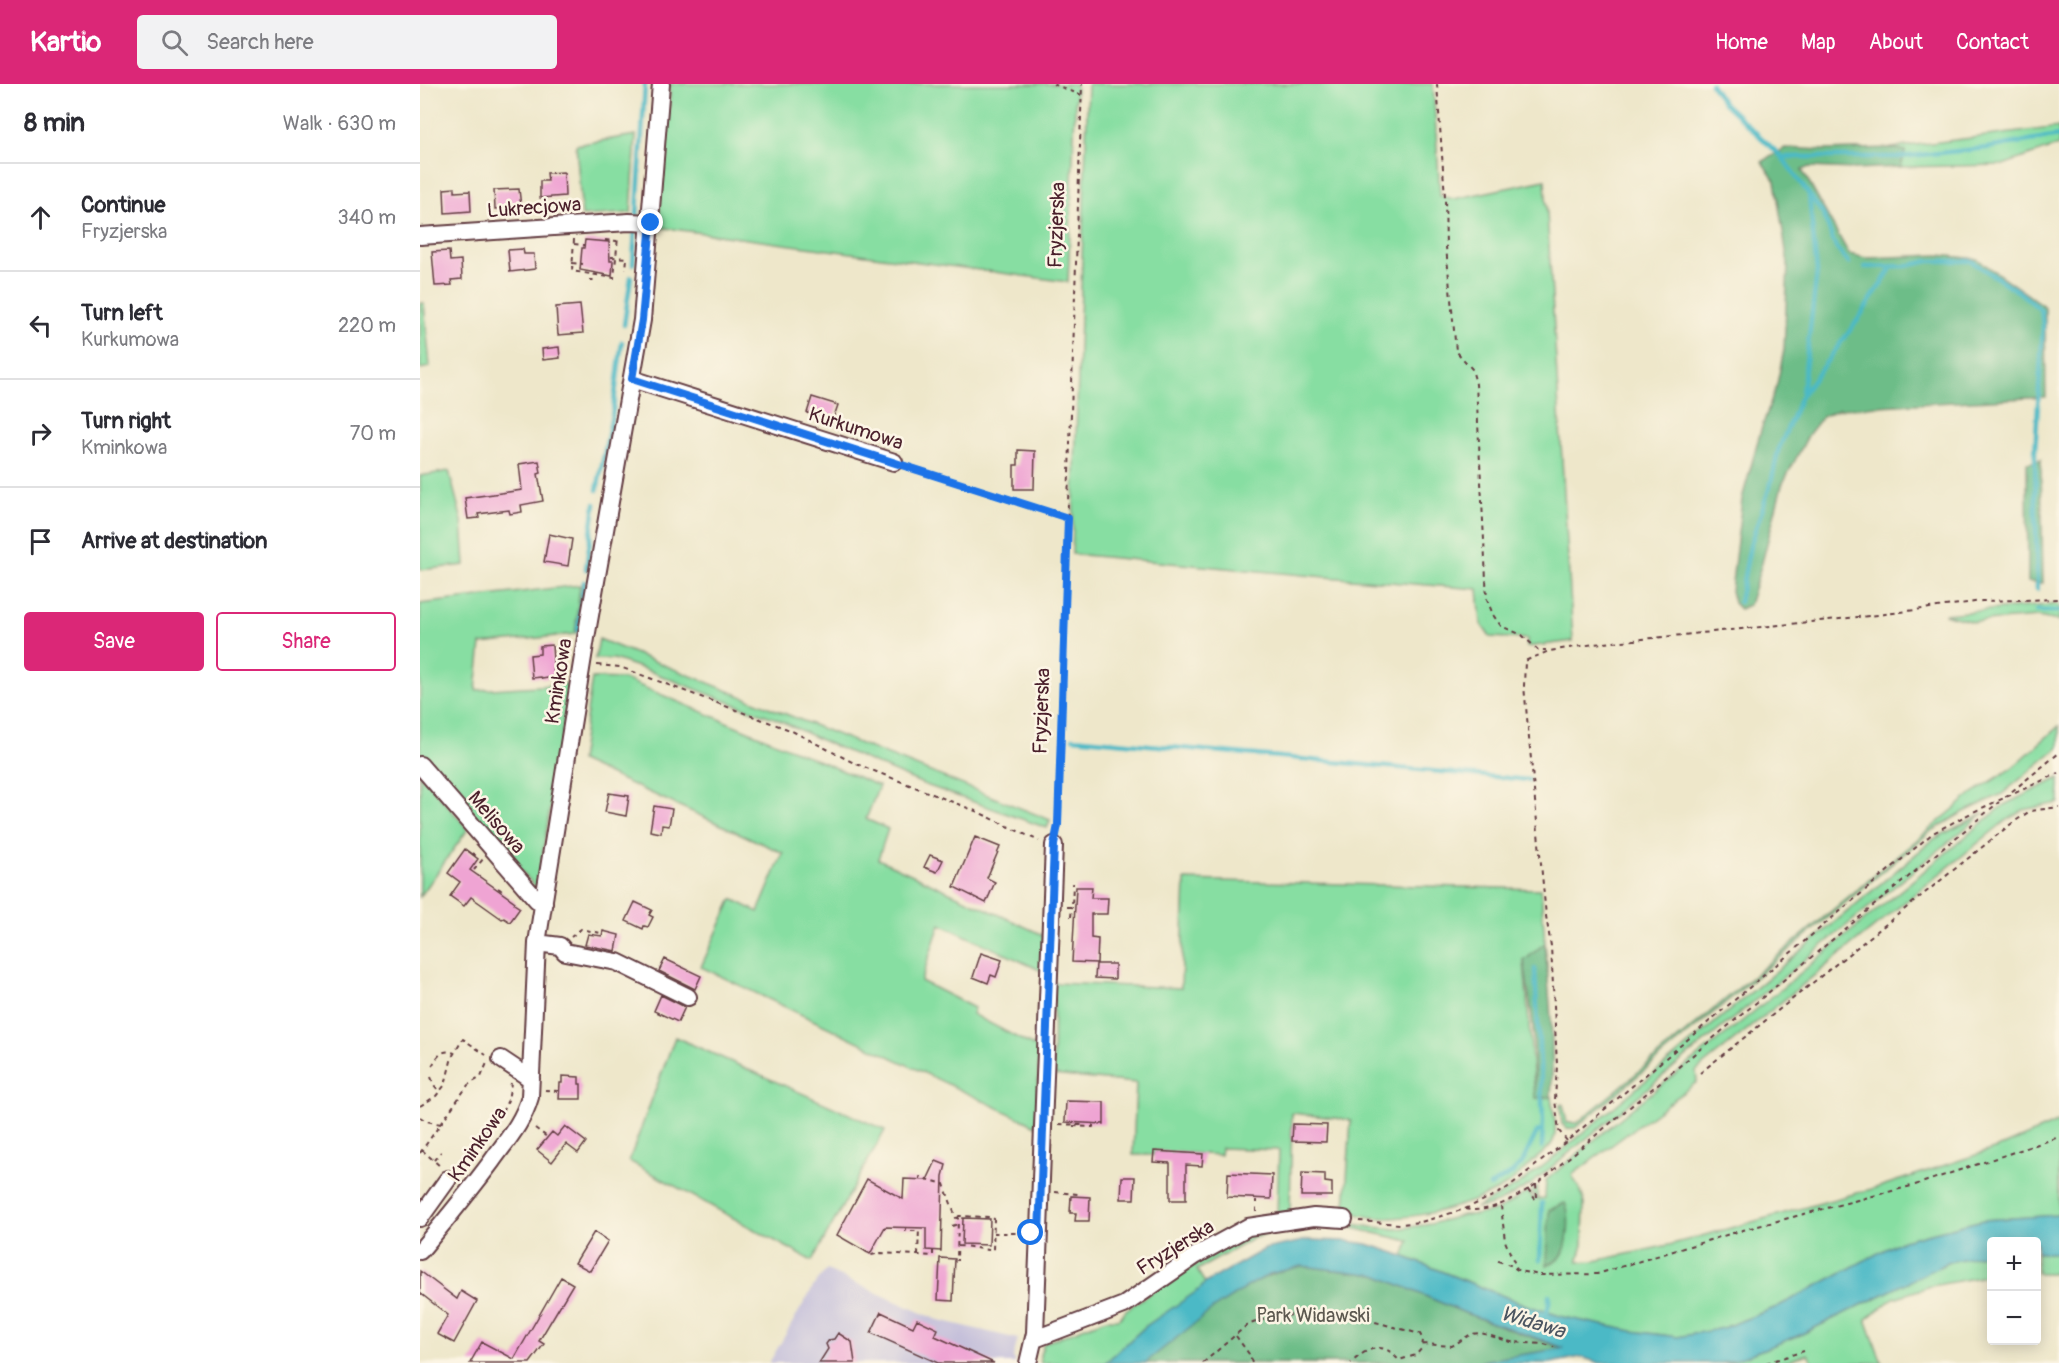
<!DOCTYPE html>
<html lang="en">
<head>
<meta charset="utf-8">
<style>
	body { margin:0; font-family:Pangolin,sans-serif; background:#f2f2f3; color:#2b2b33 }
	.controls { position:absolute; right:18px; bottom:18px; display:grid; overflow:hidden; border-radius:6px; box-shadow:0 3px 15px #0003 }
	.controls button { width:54px; height:54px; display:grid; place-items:center; padding:0; border:0; border-bottom:2px solid #e1e1e2; background:#fff; color:#2b2b33; font:30px sans-serif }
	.stop { position:absolute; width:18px; height:18px; margin:-14px; border:4px solid #1a73e8; border-radius:50%; background:#fff }
	.stop.end { background:#1a73e8; border-color:#fff; box-shadow:0 2px 6px #0008 }
	.list { margin:0; padding:0; list-style:none }
	h2 { display:flex; justify-content:space-between; align-items:center; height:78px; margin:0; padding:0 24px; font-size:26px }
	h2 small { font-size:20px; font-weight:400; color:#7c7c81 }
	.list li { display:grid; grid-template-columns:39px 1fr auto; gap:18px; align-items:center; box-sizing:border-box; height:108px; padding:0 24px; border-top:2px solid #e1e1e2 }
	.list b { display:block; font-size:22px; white-space:nowrap }
	.list p { margin:0; font-size:20px; white-space:nowrap; color:#7c7c81 }
	.list em { font-size:20px; font-style:normal; color:#7c7c81 }
	.actions { display:flex; gap:12px; padding:18px 24px }
	.actions a { flex:1; padding:14px 0; border:2px solid #db2777; border-radius:6px; text-align:center; font-size:21px; color:#db2777 }
	.actions .main { background:#db2777; color:#fff }
	.icon { flex:none; width:33px; height:33px; fill:none; stroke:currentColor; stroke-width:2; stroke-linecap:round; stroke-linejoin:round }
	.map { position:relative; flex:none; width:1639px; height:1279px; overflow:hidden }
	header { display:flex; align-items:center; gap:36px; box-sizing:border-box; height:84px; padding:0 30px; background:#db2777; color:#fff }
	header strong { font-size:28px }
	nav { display:flex; gap:33px; margin-inline-start:auto; font-size:21px }
	.search { width:420px; height:54px; background:#f2f2f3; display:flex; align-items:center; gap:15px; box-sizing:border-box; padding:0 21px; border-radius:6px; color:#7c7c81; font-size:22px }
	main { display:flex }
	aside { flex:1; background:#fff }
	.map>svg:first-child { display:block }
	.industrial { fill:#c5c0da }
	.green { fill:#87dea2; stroke:#687e66; stroke-width:1.5 }
	.forest { fill:#6dbd88; stroke:#5c6e5a; stroke-width:1.5 }
	.water { fill:#4cb9c6; stroke:#4b6c78; stroke-width:1.5 }
	.lines { fill:none; stroke-linecap:round; stroke-linejoin:round }
	.stream { stroke:#4cb9c6; stroke-width:4.5 }
	.building { fill:#efa4d3 }
	.minor-casing { stroke:#633d43; stroke-width:20 }
	.path { stroke:#633d43; stroke-width:2; stroke-dasharray:4.5 4.5; stroke-linecap:butt }
	.minor { stroke:#fff; stroke-width:16 }
	.route { stroke:#1a73e8; stroke-width:8 }
	.labels { text-anchor:middle; stroke-width:5; stroke-linejoin:round; paint-order:stroke }
	.street-label { font-size:20px; fill:#4a1f2b; stroke:#fcf5e5 }
	.park-label { font-size:20px; fill:#5c584f; stroke:#fcf5e5 }
	.water-label { font-size:21px; font-style:italic; fill:#4b5561; stroke:#fcf5e5 }
</style>
</head>
<body>
<header>
<strong>Kartio</strong>
<div class="search"><svg class="icon" aria-label="search" viewBox="0 0 24 24"><circle cx="10" cy="10" r="6"/><path d="M15 15l6 6"/></svg>Search here</div>
<nav><a>Home</a><a>Map</a><a>About</a><a>Contact</a></nav>
</header>
<main>
<aside>
<h2>8 min<small>Walk · 630 m</small></h2>
<ul class="list">
<li><svg class="icon" aria-label="ahead" viewBox="0 0 24 24"><path d="M12 20V5M6 11l6-6 6 6"/></svg><div><b>Continue</b><p>Fryzjerska</p></div><em>340 m</em></li>
<li><svg class="icon" aria-label="left" viewBox="0 0 24 24"><path d="M17 20v-9H6M10 6l-5 5 5 5"/></svg><div><b>Turn left</b><p>Kurkumowa</p></div><em>220 m</em></li>
<li><svg class="icon" aria-label="right" viewBox="0 0 24 24"><path d="M7 20v-9h11M14 6l5 5-5 5"/></svg><div><b>Turn right</b><p>Kminkowa</p></div><em>70 m</em></li>
<li><svg class="icon" aria-label="arrive" viewBox="0 0 24 24"><path d="M6 21V4h12l-3 4 3 4H6"/></svg><div><b>Arrive at destination</b></div></li>
</ul>
<div class="actions"><a class="main">Save</a><a>Share</a></div>
</aside>
<div class="map">
<svg width="1639" height="1279" viewBox="0 0 1639 1279">
	<rect width="100%" height="100%" fill="#fcf5e5"/>
	<filter id="ink" filterUnits="userSpaceOnUse"><feTurbulence type="fractalNoise" baseFrequency=".0167" numOctaves="2"/><feDisplacementMap in="SourceGraphic" scale="12" xChannelSelector="R" yChannelSelector="G"/><feConvolveMatrix kernelMatrix="1 2 1 2 8 2 1 2 1" color-interpolation-filters="sRGB"/></filter>
	<filter id="wash" filterUnits="userSpaceOnUse"><feTurbulence type="fractalNoise" baseFrequency=".008" numOctaves="4" result="noise"/><feDisplacementMap in="SourceGraphic" scale="24" xChannelSelector="R" yChannelSelector="G"/><feGaussianBlur stdDeviation="1.35" result="paint"/><feColorMatrix in="noise" values="0 0 0 0 0 0 0 0 0 0 0 0 0 0 0 0 0 1.4 0 .05"/><feComposite in="paint" operator="in"/></filter>
	<g filter="url(#wash)">
		<rect width="100%" height="100%" fill="#eee7ca"/>
		<path class="industrial" d="M 407,1186 L 515,1235 L 598,1255 L 593,1273 L 595,1279 L 349,1279 L 396,1198 Z"/>
		<path class="green" d="M 250,0 L 656,0 L 648,198 L 238,143 L 249,33 Z
			M 668,0 L 1013,0 L 1020,112 L 1034,115 L 1125,96 L 1153,557 L 1107,563 L 1107,555 L 1070,553 L 1061,540 L 1058,505 L 906,493 L 652,470 Z
			M 1639,43 L 1639,61 L 1583,81 L 1481,83 L 1485,67 L 1471,64 Z
			M 216,51 L 211,129 L 162,132 L 156,61 Z
			M 0,219 L 4,219 L 10,283 L 0,285 Z
			M 29,387 L 42,437 L 45,481 L 0,486 L 0,392 Z
			M 160,501 L 155,550 L 61,560 L 56,606 L 150,600 L 117,805 L 0,668 L 0,520 Z
			M 1639,520 L 1639,537 L 1618,533 L 1553,538 L 1524,530 Z
			M 179,555 L 630,736 L 627,744 L 503,700 L 403,657 L 357,635 L 311,619 L 224,585 L 194,575 L 175,575 Z
			M 172,594 L 204,595 L 459,702 L 446,735 L 468,745 L 458,775 L 623,851 L 622,887 L 520,840 L 501,897 L 554,924 L 552,930 L 619,965 L 616,1042 L 281,883 L 312,815 L 338,828 L 363,769 L 160,677 Z
			M 1639,642 L 1639,663 L 1582,710 L 1540,730 L 1510,748 L 1155,1044 L 1147,1044 L 1142,1040 L 1140,1021 L 1143,1020 L 1147,1039 L 1157,1039 L 1553,709 L 1592,684 Z
			M 0,690 L 48,745 L 0,813 Z
			M 1639,694 L 1639,719 L 1603,726 L 1584,738 L 1276,987 L 1277,998 L 1152,1091 L 1164,1114 L 1163,1161 L 1158,1178 L 1175,1177 L 1249,1161 L 1459,1103 L 1586,1061 L 1639,1038 L 1639,1131 L 1563,1136 L 1483,1156 L 1357,1223 L 1303,1244 L 1258,1253 L 1212,1247 L 1143,1233 L 1106,1221 L 983,1172 L 989,1157 L 924,1142 L 918,1137 L 951,1143 L 977,1145 L 1011,1140 L 1043,1131 L 1056,1131 L 1078,1126 L 1108,1108 L 1114,1116 L 1116,1114 L 1111,1107 L 1118,1103 L 1117,1115 L 1125,1114 L 1126,1096 L 1215,1022 L 1326,934 L 1584,721 Z
			M 1564,729 L 1111,1100 C 1094,1110 1076,1123 1056,1124 L 1098,1101 L 1132,1075 L 1514,755 Z
			M 765,796 L 1121,805 L 1125,859 L 1104,877 L 1115,1014 L 1131,1013 C 1133,1027 1139,1047 1132,1059 C 1128,1066 1119,1072 1112,1078 C 1104,1086 1095,1096 1085,1102 C 1051,1123 960,1148 925,1124 L 931,1036 L 872,1029 L 870,1129 L 857,1132 L 859,1066 L 801,1064 L 800,1071 L 734,1067 L 734,1071 L 713,1071 L 716,999 L 633,991 L 634,899 L 761,904 Z
			M 255,953 L 465,1046 L 392,1177 L 209,1077 Z
			M 867,1144 L 834,1154 L 777,1186 L 785,1199 L 781,1205 L 726,1242 L 685,1279 L 621,1279 L 620,1271 L 624,1259 L 686,1235 L 699,1235 L 706,1226 L 755,1192 L 829,1149 Z
			M 1571,1169 L 1571,1191 L 1511,1202 L 1474,1214 L 1446,1235 L 1462,1279 L 1393,1279 L 1388,1270 L 1361,1279 L 1301,1279 L 1315,1276 L 1380,1251 L 1529,1178 Z
			M 1616,1169 L 1639,1169 L 1639,1189 L 1617,1189 Z"/>
		<path class="forest" d="M 1365,64 L 1404,66 L 1471,64 L 1485,67 L 1481,83 L 1433,85 L 1389,83 L 1382,86 L 1429,170 L 1446,174 L 1519,171 L 1557,175 L 1625,223 L 1626,313 L 1459,322 L 1420,325 L 1403,332 L 1389,350 L 1362,401 L 1342,479 L 1329,521 L 1320,525 L 1314,519 L 1311,507 L 1322,415 L 1341,346 L 1357,300 L 1364,266 L 1368,180 L 1355,97 L 1342,78 Z
			M 1621,376 L 1623,499 L 1608,498 L 1607,390 L 1607,379 Z
			M 1125,859 C 1129,910 1135,962 1131,1013 L 1115,1014 L 1113,942 L 1104,877 Z
			M 1145,1119 C 1151,1130 1149,1164 1140,1174 C 1137,1177 1131,1179 1127,1181 L 1129,1126 Z
			M 882,1182 L 956,1191 L 1045,1229 L 1144,1265 L 1067,1276 L 1059,1279 L 725,1279 C 767,1242 826,1191 882,1182 Z"/>
		<path class="water" d="M 1639,1131 L 1639,1169 L 1617,1169 L 1616,1158 L 1572,1158 L 1571,1169 L 1529,1178 L 1380,1251 L 1315,1276 L 1301,1279 L 1180,1279 L 1161,1273 L 1130,1279 L 1059,1279 L 1067,1276 L 1144,1264 L 1045,1229 L 956,1191 L 882,1182 L 850,1190 L 827,1203 L 794,1224 L 725,1279 L 685,1279 L 726,1242 L 780,1205 L 785,1199 L 845,1165 L 888,1156 L 927,1157 L 947,1160 L 975,1169 L 1106,1221 L 1143,1233 L 1212,1247 L 1258,1253 L 1303,1244 L 1357,1223 L 1483,1156 L 1563,1136 Z"/>
		<g class="lines">
			<path class="stream" d="M 1291,0 L 1303,18 L 1362,73 L 1403,130 L 1416,164 L 1429,179
				M 1362,73 L 1481,73 L 1567,64 L 1639,52
				M 217,130 L 225,0
				M 213,180 L 215,146
				M 1445,183 L 1486,182 L 1509,177 L 1551,177 L 1599,208 L 1621,226 L 1623,241 L 1615,368 L 1617,505
				M 204,241 L 211,193
				M 1382,309 L 1397,188 L 1389,112
				M 177,406 L 193,326 L 202,258
				M 166,485 L 175,420
				M 1319,518 L 1330,462 L 1351,399 L 1358,367 L 1381,312 L 1437,237 L 1472,183
				M 1616,527 L 1639,527
				M 158,547 L 164,498
				M 653,654 L 1109,696
				M 1115,885 L 1123,1036 L 1122,1063
				M 1070,1102 L 1092,1089 L 1102,1079 L 1117,1048 L 1123,1046
				M 1120,1176 L 1122,1119
				M 1126,1232 L 1129,1219 L 1129,1211"/>
		</g>
		<g id="blocks">
			<path class="building" d="M 144,88 L 145,112 L 120,114 L 120,97 L 128,97 L 127,89 Z
				M 35,104 L 35,108 L 50,107 L 51,127 L 25,129 L 24,105 Z
				M 99,105 L 101,123 L 75,125 L 74,106 Z
				M 165,156 L 189,158 L 190,177 L 193,177 L 192,192 L 160,186 L 162,164 L 164,164 Z
				M 103,165 L 104,170 L 114,170 L 115,185 L 90,188 L 88,166 Z
				M 29,167 L 30,177 L 41,176 L 42,195 L 31,196 L 32,201 L 15,202 L 12,168 Z
				M 160,221 L 163,249 L 138,251 L 136,223 Z
				M 139,263 L 140,274 L 123,276 L 122,265 Z
				M 392,313 L 418,321 L 411,341 L 395,336 L 396,332 L 387,329 Z
				M 598,366 L 615,367 L 614,405 L 594,405 L 594,381 L 598,381 Z
				M 119,377 L 121,389 L 118,390 L 123,417 L 101,421 L 102,428 L 90,430 L 89,426 L 58,430 L 59,434 L 48,435 L 45,414 L 102,406 L 99,380 Z
				M 129,450 L 152,455 L 148,482 L 124,478 Z
				M 132,561 L 134,593 L 122,595 L 121,593 L 112,594 L 110,571 L 120,570 L 120,562 Z
				M 189,709 L 209,712 L 206,732 L 185,728 Z
				M 234,722 L 252,725 L 249,742 L 242,741 L 241,749 L 230,747 Z
				M 555,753 L 580,763 L 567,794 L 575,798 L 566,819 L 534,803 Z
				M 45,765 L 58,775 L 50,786 L 95,818 L 94,820 L 100,824 L 90,838 L 84,834 L 82,835 L 51,813 L 44,822 L 30,812 L 40,798 L 28,789 Z
				M 510,771 L 523,776 L 517,788 L 504,783 Z
				M 656,803 L 672,803 L 671,814 L 688,814 L 687,830 L 671,830 L 671,854 L 678,855 L 677,879 L 652,878 Z
				M 215,818 L 232,826 L 229,831 L 233,833 L 228,843 L 224,842 L 223,845 L 206,837 Z
				M 183,847 L 199,851 L 196,867 L 165,861 L 168,850 L 182,852 Z
				M 561,869 L 582,876 L 576,893 L 571,891 L 568,899 L 553,893 Z
				M 245,875 L 281,892 L 275,905 L 239,887 Z
				M 676,880 L 695,880 L 695,895 L 675,894 Z
				M 241,911 L 265,923 L 258,938 L 234,927 Z
				M 142,992 L 159,993 L 159,1000 L 161,1000 L 161,1015 L 139,1015 L 140,999 L 142,999 Z
				M 646,1017 L 684,1018 L 684,1040 L 645,1038 Z
				M 873,1040 L 907,1041 L 906,1058 L 872,1057 Z
				M 145,1042 L 166,1058 L 158,1069 L 146,1060 L 132,1078 L 117,1066 L 132,1048 L 137,1052 Z
				M 734,1067 L 783,1070 L 782,1082 L 766,1081 L 766,1116 L 750,1116 L 750,1079 L 733,1078 Z
				M 516,1077 L 526,1081 L 523,1092 L 521,1167 L 506,1166 L 506,1144 L 465,1143 L 450,1170 L 417,1151 L 447,1095 L 483,1115 L 484,1095 L 507,1096 Z
				M 808,1089 L 852,1091 L 851,1115 L 807,1113 Z
				M 882,1089 L 905,1090 L 905,1098 L 912,1099 L 912,1112 L 881,1112 Z
				M 702,1093 L 715,1093 L 714,1115 L 701,1115 Z
				M 651,1112 L 670,1113 L 669,1137 L 655,1137 L 656,1129 L 650,1129 Z
				M 543,1134 L 570,1135 L 569,1161 L 542,1160 Z
				M 174,1148 L 188,1157 L 170,1187 L 155,1179 Z
				M 520,1174 L 535,1175 L 533,1217 L 518,1216 Z
				M 0,1187 L 37,1215 L 41,1207 L 57,1217 L 34,1259 L 17,1250 L 28,1231 L 0,1209 Z
				M 141,1193 L 153,1200 L 119,1257 L 124,1260 L 110,1279 L 50,1279 L 62,1258 L 94,1275 Z
				M 461,1228 L 493,1243 L 497,1235 L 518,1245 L 515,1252 L 574,1279 L 518,1279 L 451,1249 Z
				M 418,1249 L 432,1258 L 435,1279 L 399,1279 L 408,1265 L 406,1260 L 409,1256 L 414,1255 Z"/>
		</g>
	</g>
	<g filter="url(#ink)">
		<use href="#blocks" fill-opacity="0" stroke="#633d43" stroke-width="1.5"/>
		<g class="lines">
			<defs>
				<path id="minor" d="M 0,152 L 209,138 L 231,139
					M 212,295 L 474,378
					M 0,681 L 117,816 L 124,818
					M 117,859 L 140,862 L 145,868 L 197,878 L 268,913
					M 81,975 L 111,995
					M 0,1134 L 28,1095
					M 0,1167 C 25,1137 49,1108 72,1077 C 87,1056 103,1038 110,1013 L 117,859 L 166,554 L 222,236 L 241,0
					M 615,1255 L 704,1221 L 775,1172 L 828,1143 L 894,1133 L 924,1135
					M 608,1279 L 615,1249 L 634,761"/>
			</defs>
			<use href="#minor" class="minor-casing"/>
			<path class="path" d="M 633,0 L 661,11
				M 1017,0 L 1025,113 L 1026,163 L 1036,267 L 1052,285 L 1056,300 L 1067,515 L 1073,531 L 1081,542 L 1102,551 L 1118,566 L 1126,566
				M 137,119 L 137,128
				M 154,155 L 152,187 L 194,194 L 198,153
				M 185,156 L 197,157
				M 154,160 L 164,161
				M 191,173 L 207,174 L 206,185
				M 152,179 L 163,180
				M 169,196 L 174,196
				M 488,383 L 648,434
				M 139,578 L 148,578
				M 177,581 L 200,583 L 370,646 L 434,679 L 558,728 L 619,757
				M 1585,713 L 1639,669
				M 637,748 L 662,0
				M 52,769 L 59,774
				M 54,786 L 63,775
				M 78,804 L 81,806 L 84,803
				M 647,823 L 652,823 L 653,800 L 654,800
				M 651,833 L 652,823
				M 151,853 L 161,845 L 181,849
				M 12,982 C 17,973 22,964 34,969
				M 1280,989 L 1591,740 L 1610,727 L 1639,723
				M 11,993 L 14,1001 L 20,1008
				M 125,1006 L 138,1007
				M 0,1022 L 16,1012 L 25,1001 L 32,973 L 43,955 L 66,971
				M 0,1033 L 6,1037 L 21,1040
				M 639,1040 L 662,1041
				M 653,1042 L 673,1043 L 673,1037
				M 115,1044 L 127,1053
				M 1147,1057 L 1139,1047 L 1135,1016 L 1137,981 L 1131,862 L 1126,832 L 1104,602 L 1105,577 L 1129,567 L 1174,560 L 1458,531 L 1562,517 L 1639,515
				M 2,1066 L 20,1082
				M 0,1069 L 48,1001 L 61,993 L 67,979
				M 14,1076 L 21,1068
				M 37,1084 L 82,1028 L 88,1016 L 91,999
				M 500,1096 L 500,1093 L 524,1100 L 536,1134 L 538,1134 L 537,1176 L 539,1176
				M 1116,1100 L 1117,1113
				M 1108,1105 L 1115,1115
				M 635,1108 L 658,1110
				M 1081,1122 L 1085,1157 L 1097,1185
				M 1045,1125 C 1072,1130 1096,1113 1118,1099 L 1579,718
				M 836,1128 L 836,1116
				M 939,1137 L 980,1140 L 1001,1138 L 1045,1125 L 1083,1107 L 1147,1057 L 1513,749 L 1551,729 L 1639,689
				M 532,1142 L 538,1140
				M 486,1143 L 486,1147 L 499,1147
				M 573,1149 L 603,1149
				M 538,1162 C 551,1162 560,1166 573,1166 L 574,1135 L 570,1133 L 539,1132 L 538,1134
				M 444,1166 L 451,1171 L 461,1169 L 513,1172 L 513,1167
				M 498,1171 L 499,1144
				M 1078,1177 L 1090,1181 L 1099,1187 L 1120,1191 L 1177,1190 L 1323,1146 L 1495,1101 L 1639,1053
				M 816,1252 L 829,1270 L 832,1279
				M 1003,1260 L 1032,1262 L 1051,1250 L 1061,1249 L 1091,1258 L 1124,1260 L 1134,1263
				M 783,1279 L 827,1241 L 854,1232 L 922,1229 L 1000,1250 L 1003,1256 L 1002,1264 L 996,1271 L 979,1276 C 975,1273 972,1268 967,1266 C 955,1259 939,1271 931,1279
				M 1346,1279 L 1384,1267"/>
			<use href="#minor" class="minor"/>
		</g>
	</g>
	<g class="lines" filter="url(#ink)">
		<path class="route" d="M 231,139 L 222,236 L 212,295 L 648,434 L 638,741 L 634,761 L 619,1150 L 611,1149"/>
	</g>
	<g class="labels">
		<g class="street-label">
			<text transform="translate(114 123) rotate(-4)" y="7">Lukrecjowa</text>
			<text transform="translate(636 141) rotate(-88)" y="7">Fryzjerska</text>
			<text transform="translate(436 344) rotate(18)" y="7">Kurkumowa</text>
			<text transform="translate(138 597) rotate(-81)" y="7">Kminkowa</text>
			<text transform="translate(621 627) rotate(-88)" y="7">Fryzjerska</text>
			<text transform="translate(77 738) rotate(49)" y="7">Melisowa</text>
			<text transform="translate(57 1060) rotate(-55)" y="7">Kminkowa</text>
			<text transform="translate(755 1163) rotate(-32)" y="7">Fryzjerska</text>
		</g>
		<g class="park-label">
			<text x="893" y="1238">Park Widawski</text>
		</g>
		<g class="water-label">
			<text transform="translate(1113 1238) rotate(17)" y="7">Widawa</text>
		</g>
	</g>
</svg>
<div class="controls">
<button>+</button>
<button>−</button>
</div>
<div class="stop" style="left:611px;top:1149px"></div>
<div class="stop end" style="left:231px;top:139px"></div>
</div>
</main>
</body>
</html>
